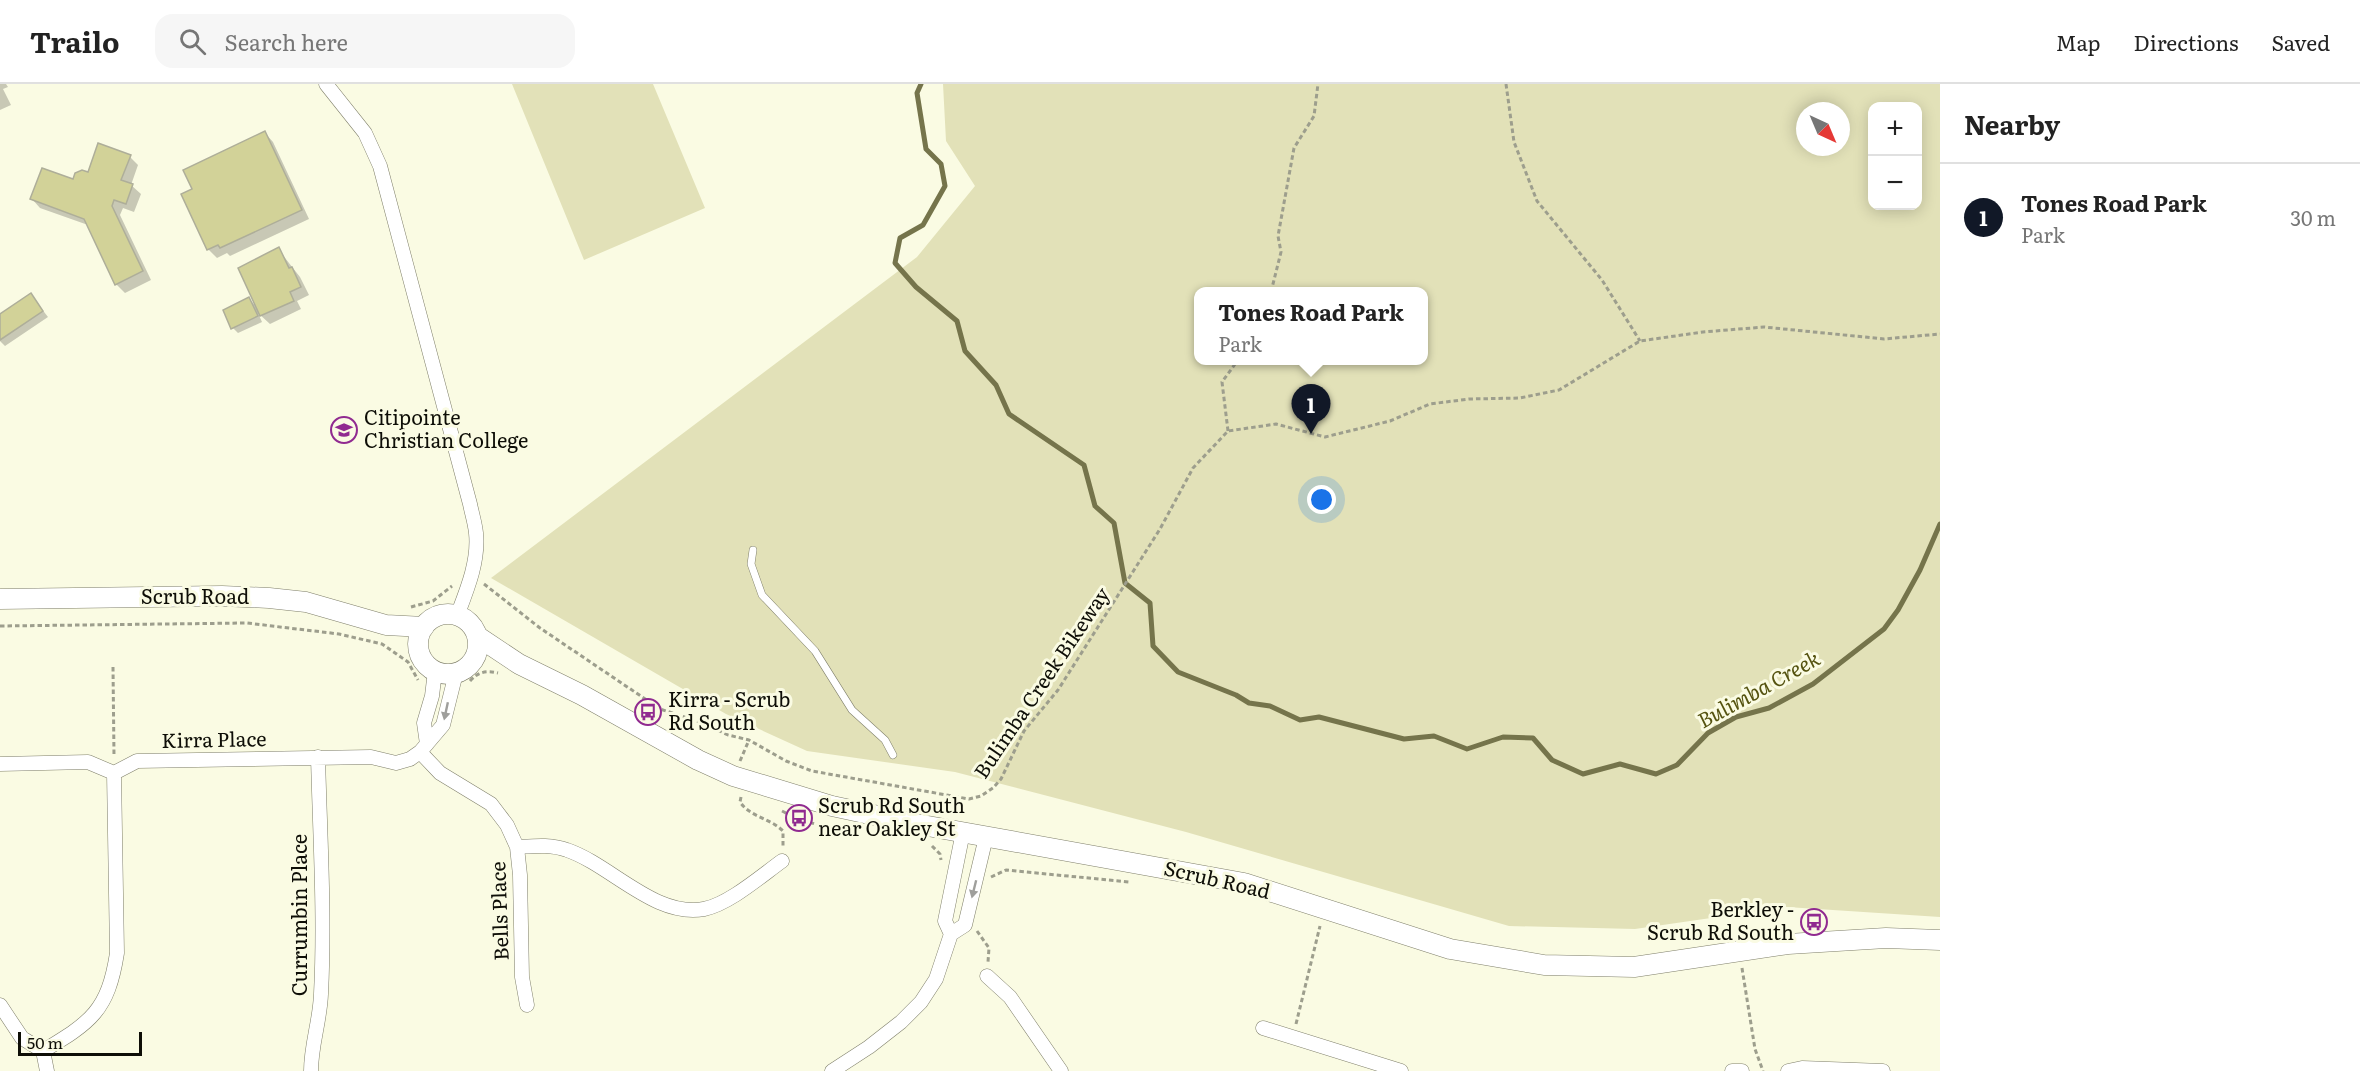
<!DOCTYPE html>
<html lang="en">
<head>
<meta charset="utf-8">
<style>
	body { margin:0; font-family:Literata,serif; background:#f6f6f6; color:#222 }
	.controls { position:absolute; right:18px; top:18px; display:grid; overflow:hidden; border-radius:12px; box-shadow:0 3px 15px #0003 }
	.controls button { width:54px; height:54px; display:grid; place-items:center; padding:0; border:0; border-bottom:2px solid #e0e0e0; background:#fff; color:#222; font:30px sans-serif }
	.compass { position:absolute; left:1796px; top:18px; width:54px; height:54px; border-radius:50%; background:#fff; box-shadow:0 3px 15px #0003; rotate:136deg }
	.scale { position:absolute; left:18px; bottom:15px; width:124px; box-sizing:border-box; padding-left:6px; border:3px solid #0e0e07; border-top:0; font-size:16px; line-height:21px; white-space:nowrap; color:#0e0e07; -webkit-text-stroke:4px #fafbe3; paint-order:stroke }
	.you { position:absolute; left:1322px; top:416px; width:21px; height:21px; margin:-15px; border:4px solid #fff; border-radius:50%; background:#1a73e8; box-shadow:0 0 0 9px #1a73e833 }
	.badge { display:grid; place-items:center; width:39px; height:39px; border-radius:50%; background:#111827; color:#fff; font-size:20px; font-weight:700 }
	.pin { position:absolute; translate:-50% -50px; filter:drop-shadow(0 2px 3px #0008) }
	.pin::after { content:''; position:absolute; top:32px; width:21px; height:18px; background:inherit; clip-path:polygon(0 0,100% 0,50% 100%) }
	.popup { position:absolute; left:1194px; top:203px; width:234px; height:78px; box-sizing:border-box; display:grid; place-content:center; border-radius:12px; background:#fff; filter:drop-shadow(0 2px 4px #0005); font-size:20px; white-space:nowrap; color:#767676 }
	.popup b { font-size:22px; color:#222 }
	.popup::after { content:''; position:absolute; left:50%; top:100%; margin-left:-12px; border:12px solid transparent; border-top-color:#fff }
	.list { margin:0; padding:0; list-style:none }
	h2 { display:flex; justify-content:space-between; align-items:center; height:78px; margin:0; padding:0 24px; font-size:26px }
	h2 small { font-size:20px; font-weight:400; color:#767676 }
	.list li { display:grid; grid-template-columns:39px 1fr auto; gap:18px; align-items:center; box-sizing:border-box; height:108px; padding:0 24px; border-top:2px solid #e0e0e0 }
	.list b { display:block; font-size:22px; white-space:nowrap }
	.list p { margin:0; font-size:20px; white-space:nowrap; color:#767676 }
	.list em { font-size:20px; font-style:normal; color:#767676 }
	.icon { flex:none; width:33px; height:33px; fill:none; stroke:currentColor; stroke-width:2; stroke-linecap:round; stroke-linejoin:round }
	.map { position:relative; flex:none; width:1940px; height:987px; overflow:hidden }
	header { display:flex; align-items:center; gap:36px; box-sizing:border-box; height:84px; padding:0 30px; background:#fff; border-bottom:2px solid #e0e0e0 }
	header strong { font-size:28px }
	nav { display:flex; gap:33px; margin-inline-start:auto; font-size:21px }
	.search { width:420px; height:54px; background:#f6f6f6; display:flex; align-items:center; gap:15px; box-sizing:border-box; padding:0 21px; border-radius:18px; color:#767676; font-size:22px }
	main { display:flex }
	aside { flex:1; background:#fff }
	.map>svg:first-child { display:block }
	.green { fill:#e2e1b8; fill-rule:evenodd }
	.shadow { fill:#0003 }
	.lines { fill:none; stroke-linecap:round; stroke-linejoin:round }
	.stream { stroke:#75744b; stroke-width:5 }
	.building { fill:#d2d298; stroke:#aeae99; stroke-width:1.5 }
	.lane-casing { stroke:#7f7f6a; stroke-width:8 }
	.street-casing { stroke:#7f7f6a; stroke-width:15 }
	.secondary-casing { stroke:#7f7f6a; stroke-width:21 }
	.path { stroke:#9d9e8d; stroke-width:3; stroke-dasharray:4.5 3; stroke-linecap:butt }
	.lane { stroke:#fff; stroke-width:7 }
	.street { stroke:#fff; stroke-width:14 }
	.secondary { stroke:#fff; stroke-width:20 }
	.oneway { fill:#9f9f9c }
	.labels { text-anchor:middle; stroke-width:6; stroke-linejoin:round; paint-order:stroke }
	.poi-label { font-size:20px; fill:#0e0e07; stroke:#fafbe3; text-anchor:start }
	.street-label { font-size:20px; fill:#0e0e07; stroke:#fafbe3 }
	.water-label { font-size:21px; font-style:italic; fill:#555310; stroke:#fafbe3 }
</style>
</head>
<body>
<header>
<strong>Trailo</strong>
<div class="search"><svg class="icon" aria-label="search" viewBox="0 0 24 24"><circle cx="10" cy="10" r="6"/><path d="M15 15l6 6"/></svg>Search here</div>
<nav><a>Map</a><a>Directions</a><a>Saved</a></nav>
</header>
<main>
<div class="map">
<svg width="1940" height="987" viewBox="0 0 1940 987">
	<rect width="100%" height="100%" fill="#fafbe3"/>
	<path class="green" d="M 512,0 L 653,0 L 705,124 L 584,176 Z
		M 943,0 L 1940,0 L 1940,833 L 1787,823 L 1635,845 L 1509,842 L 1186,748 L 955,688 L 807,667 L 726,630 L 491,494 L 917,173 L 975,102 L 946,57 ZM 1872,22 L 1918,22 L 1918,122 L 1872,122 ZM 1805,27 L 1841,27 L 1841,63 L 1805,63 ZM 1198,208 L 1424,208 L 1424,276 L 1198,276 Z"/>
	<path class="shadow" d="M 0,0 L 6,0 L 8,3 L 3,5 L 11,21 L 0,26 Z
		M 265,49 L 273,58 L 309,135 L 230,172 L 227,169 L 217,174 L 208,165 L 183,111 L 194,105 Z
		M 130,73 L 138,81 L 131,101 L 141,110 L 134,128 L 123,124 L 120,131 L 151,196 L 125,209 L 116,200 L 88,141 L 40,124 L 32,115 Z
		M 278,165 L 300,193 L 309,211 L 297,217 L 301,225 L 270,240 L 258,229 L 262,238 L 238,249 L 233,244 L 249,215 L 258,224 Z
		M 31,211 L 48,233 L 5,262 L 0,257 L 0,232 Z"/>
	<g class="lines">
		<path class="stream" d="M 921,0 L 917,9 L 926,65 L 941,80 L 945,102 L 923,141 L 900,154 L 895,179 L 916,203 L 957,237 L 965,267 L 996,301 L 1009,330 L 1084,381 L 1095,422 L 1114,439 L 1125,499 L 1150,519 L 1153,562 L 1178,588 L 1236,611 L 1249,619 L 1270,622 L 1300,636 L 1319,633 L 1404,655 L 1434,652 L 1467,665 L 1503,653 L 1533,654 L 1552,676 L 1583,690 L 1620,680 L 1656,690 L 1677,681 L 1708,649 L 1736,633 L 1769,624 L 1813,600 L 1884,545 L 1898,526 L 1920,486 L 1940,440"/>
	</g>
	<path class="building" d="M 265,47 L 302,126 L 220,164 L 218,161 L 207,166 L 181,110 L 192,105 L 183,86 Z
		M 98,59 L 131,71 L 121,96 L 133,100 L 126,120 L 114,116 L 112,122 L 143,187 L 115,201 L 84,135 L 30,115 L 42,84 L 73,95 L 75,89 L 82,86 L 88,88 Z
		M 279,163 L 289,184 L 292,183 L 301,203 L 290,208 L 294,217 L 260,232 L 238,184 Z
		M 31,209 L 43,227 L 0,256 L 0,230 Z
		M 249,213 L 258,232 L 231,245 L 223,226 Z"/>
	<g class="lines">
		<defs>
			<path id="lane" d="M 753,466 L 751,480 L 762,511 L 815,567 L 852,626 L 885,656 L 893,671"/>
			<path id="street" d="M 326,0 L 365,49 L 380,82 L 470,420 C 472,430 475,439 476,449 C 479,477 467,506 457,532
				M 427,660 L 424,639 L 432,612 L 435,587
				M 420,668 L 440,689 L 491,720 L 507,741 L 517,763 L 520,791 L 522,893 L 527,921
				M 0,680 L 88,678 L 114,689 L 137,677 L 371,673 L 396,679 L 410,675 L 420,668 L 443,641 L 456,589
				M 517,763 C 534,762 551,760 567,766 C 611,781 655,834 704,825 C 729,820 761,792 782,777
				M 951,850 L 945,837 L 963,748
				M 987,892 L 1010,913 L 1061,987
				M 0,921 L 22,954 L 43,967 L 47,987
				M 1263,944 L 1401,987
				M 43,967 C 91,938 108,927 117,869 L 114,689
				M 311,987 C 311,961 320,937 321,910 C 325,832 320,752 318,673
				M 832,987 L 869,963 L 901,938 L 921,918 L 936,895 L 951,850 L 965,841 L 986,753
				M 1732,987 L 1742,987
				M 1788,987 L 1802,984 L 1883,987"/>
			<path id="secondary" d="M 0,515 L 222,512 L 269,514 L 306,518 L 386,541 L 424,543
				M418 560a30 30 0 1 1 60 0a30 30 0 1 1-60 0Z
				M 477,552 L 519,580 L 582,611 L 698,676 L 733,692 L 832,722 L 911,739 L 1244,799 L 1450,865 L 1544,881 L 1634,883 L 1788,860 L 1886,854 L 1940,856"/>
		</defs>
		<use href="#lane" class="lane-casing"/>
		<use href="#street" class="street-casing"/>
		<use href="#secondary" class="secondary-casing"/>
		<path class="path" d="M 1506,0 L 1514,58 L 1537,117 L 1602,196 L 1640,257
			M 1271,208 L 1281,168 L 1278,152 L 1294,64 L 1314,32 L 1318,0
			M 1228,347 L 1222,298 L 1238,276
			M 484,500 L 540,544 L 660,625 L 703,639 L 728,651 L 749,656 L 786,677 L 812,687 L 969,715 L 981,712 L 993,704 L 1001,695 L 1024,647 L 1058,606 L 1160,445 L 1193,384 L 1228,347 L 1276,340 L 1325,353 L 1390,337 L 1430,320 L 1469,315 L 1520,314 L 1559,306 L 1640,257 L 1703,248 L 1764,243 L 1884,255 L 1940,250
			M 411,523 L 433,517 L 452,502
			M 0,542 L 247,539 L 339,550 L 382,560 L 408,578 L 418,596
			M 113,583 L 114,672
			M 470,597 C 478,588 486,586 498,589
			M 740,677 L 749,656
			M 741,713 L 740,718 C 750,733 770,734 783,747 L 783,763
			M 782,727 C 803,738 826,744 850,746
			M 932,762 L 940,770 L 941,776
			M 991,793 L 1006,786 L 1129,798
			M 977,847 L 989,864 L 988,878
			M 1742,884 L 1755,965 L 1763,987
			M 1296,940 L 1320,842"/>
		<use href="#lane" class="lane"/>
		<use href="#street" class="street"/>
		<use href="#secondary" class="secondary"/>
	</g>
	<defs><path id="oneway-solid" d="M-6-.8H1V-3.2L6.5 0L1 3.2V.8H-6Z" transform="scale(1.5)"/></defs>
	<g class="oneway">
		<use href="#oneway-solid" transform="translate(446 627) rotate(102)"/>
		<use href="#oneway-solid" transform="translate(974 805) rotate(104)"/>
	</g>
	<defs>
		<symbol id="school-ring" viewBox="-11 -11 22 22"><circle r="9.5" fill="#fafbe3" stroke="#902a90" stroke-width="1.5"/><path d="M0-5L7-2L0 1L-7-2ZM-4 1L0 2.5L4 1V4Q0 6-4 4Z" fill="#902a90"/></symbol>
		<symbol id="bus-ring" viewBox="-11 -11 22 22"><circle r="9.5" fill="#fafbe3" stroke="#902a90" stroke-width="1.5"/><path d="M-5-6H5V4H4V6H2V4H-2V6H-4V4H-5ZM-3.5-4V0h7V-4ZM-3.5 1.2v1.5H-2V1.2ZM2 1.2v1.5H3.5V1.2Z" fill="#902a90"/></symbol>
	</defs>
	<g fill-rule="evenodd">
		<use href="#school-ring" x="329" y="331" width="30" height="30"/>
		<use href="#bus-ring" x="633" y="613" width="30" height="30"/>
		<use href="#bus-ring" x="784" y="719" width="30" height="30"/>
		<use href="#bus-ring" x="1799" y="823" width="30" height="30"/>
	</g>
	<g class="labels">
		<g class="poi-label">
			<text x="364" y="341">Citipointe<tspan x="364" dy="23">Christian College</tspan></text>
			<text x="668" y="623">Kirra - Scrub<tspan x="668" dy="23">Rd South</tspan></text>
			<text x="818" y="729">Scrub Rd South<tspan x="818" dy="23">near Oakley St</tspan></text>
			<text x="1794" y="833" text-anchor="end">Berkley -<tspan x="1794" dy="23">Scrub Rd South</tspan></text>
		</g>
		<g class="street-label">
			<text x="195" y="520">Scrub Road</text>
			<text transform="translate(1042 599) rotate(-56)" y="7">Bulimba Creek Bikeway</text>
			<text transform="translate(214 656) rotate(-1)" y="7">Kirra Place</text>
			<text transform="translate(1217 796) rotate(13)" y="7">Scrub Road</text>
			<text transform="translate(500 827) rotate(-92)" y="7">Bells Place</text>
			<text transform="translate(300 831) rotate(-90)" y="7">Currumbin Place</text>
		</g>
		<g class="water-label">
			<text transform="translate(1759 606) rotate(-29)" y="7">Bulimba Creek</text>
		</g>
	</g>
</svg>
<div class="controls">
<button>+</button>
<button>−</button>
</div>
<svg class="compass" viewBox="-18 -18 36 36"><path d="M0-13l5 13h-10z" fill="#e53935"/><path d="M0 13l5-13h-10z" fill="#767676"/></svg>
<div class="scale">50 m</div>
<div class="you"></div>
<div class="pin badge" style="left:1311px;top:350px">1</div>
<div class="popup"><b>Tones Road Park</b>Park</div>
</div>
<aside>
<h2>Nearby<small></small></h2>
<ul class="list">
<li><span class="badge">1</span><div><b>Tones Road Park</b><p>Park</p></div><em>30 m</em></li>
</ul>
</aside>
</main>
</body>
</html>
